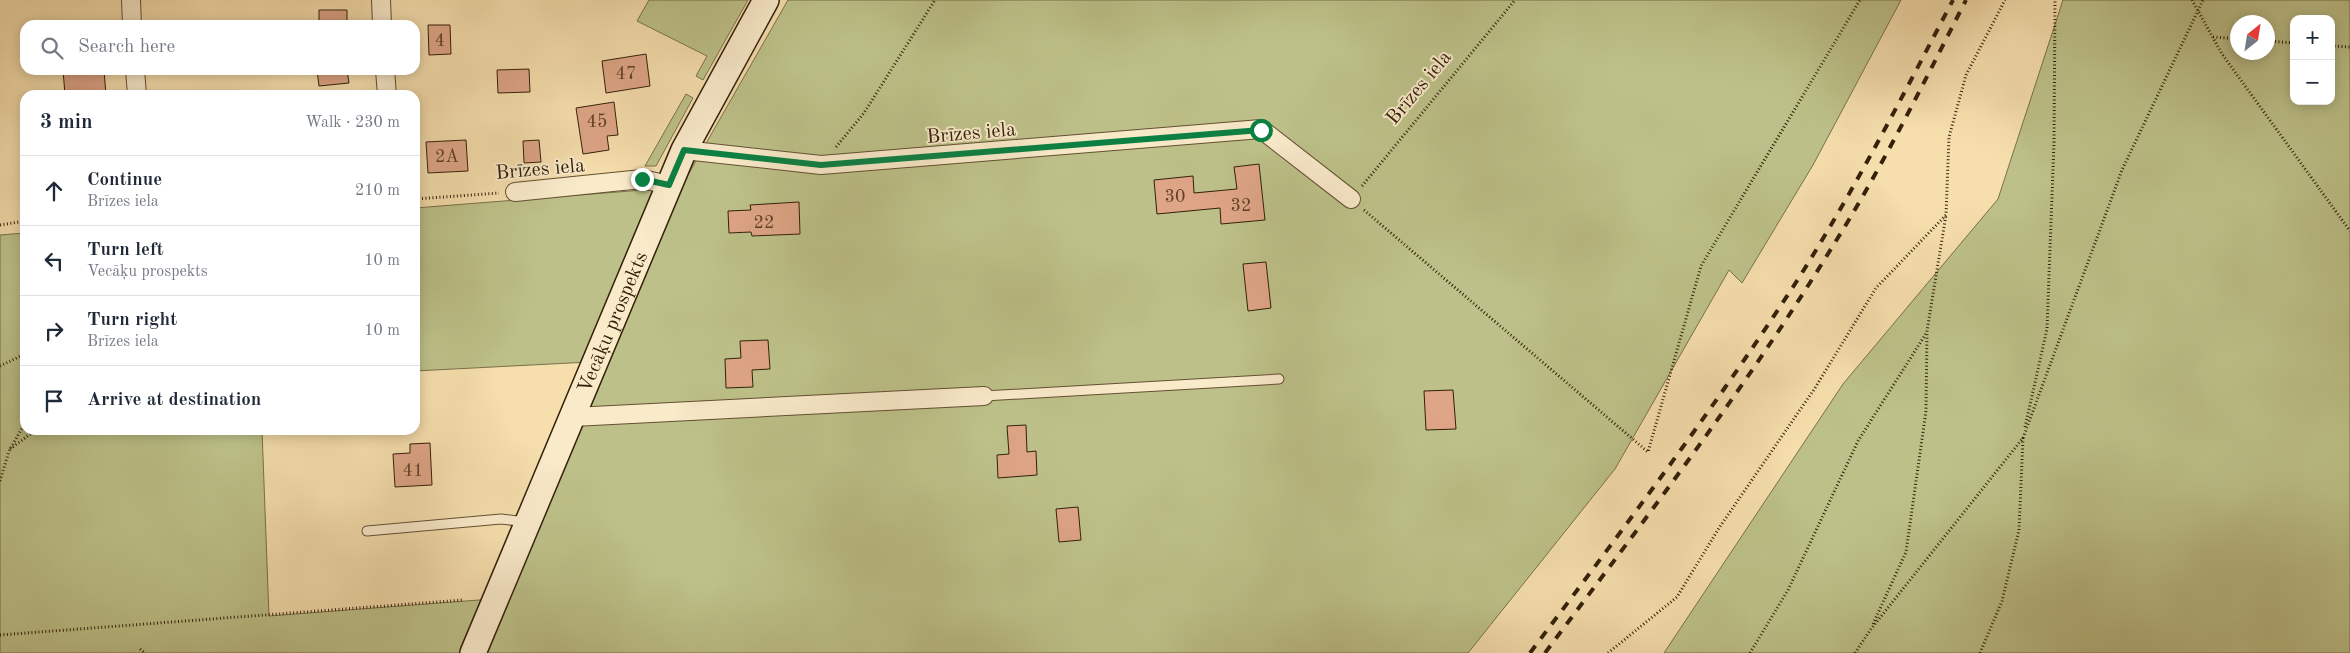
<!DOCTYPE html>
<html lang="en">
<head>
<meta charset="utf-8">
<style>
	body { margin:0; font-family:"Old Standard TT",serif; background:#f2f2f3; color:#1f2937 }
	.controls { position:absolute; right:15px; top:15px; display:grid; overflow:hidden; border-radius:10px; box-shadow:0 2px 12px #0003 }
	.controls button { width:45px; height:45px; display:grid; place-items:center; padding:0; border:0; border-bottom:1px solid #e0e1e3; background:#fff; color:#1f2937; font:25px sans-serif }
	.compass { position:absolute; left:2230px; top:15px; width:45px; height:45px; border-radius:50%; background:#fff; box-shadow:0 2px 12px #0003; rotate:30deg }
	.stop { position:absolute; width:15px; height:15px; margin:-11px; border:4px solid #0b8043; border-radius:50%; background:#fff }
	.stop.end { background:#0b8043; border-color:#fff; box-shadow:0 1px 5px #0008 }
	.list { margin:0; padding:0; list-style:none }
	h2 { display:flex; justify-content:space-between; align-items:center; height:65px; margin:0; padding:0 20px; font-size:21px }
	h2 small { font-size:16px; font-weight:400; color:#747a83 }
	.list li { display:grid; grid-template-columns:32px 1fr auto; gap:15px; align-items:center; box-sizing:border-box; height:70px; padding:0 20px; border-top:1px solid #e0e1e3 }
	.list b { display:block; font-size:19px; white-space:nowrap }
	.list p { margin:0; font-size:16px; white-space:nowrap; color:#747a83 }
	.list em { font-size:16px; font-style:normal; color:#747a83 }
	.icon { flex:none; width:28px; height:28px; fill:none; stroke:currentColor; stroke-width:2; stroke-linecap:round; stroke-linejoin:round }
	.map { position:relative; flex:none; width:2350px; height:653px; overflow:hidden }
	.search { position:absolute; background:#fff; box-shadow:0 2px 12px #0003; left:20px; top:20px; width:400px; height:55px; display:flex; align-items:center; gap:12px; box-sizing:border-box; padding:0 18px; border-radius:15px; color:#747a83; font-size:19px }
	.panel { position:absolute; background:#fff; box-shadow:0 2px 12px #0003; left:20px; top:90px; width:400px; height:345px; border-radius:15px }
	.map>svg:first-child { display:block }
	.green { fill:#bdc189; stroke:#787049; fill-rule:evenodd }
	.building { fill:#dea586; stroke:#322009 }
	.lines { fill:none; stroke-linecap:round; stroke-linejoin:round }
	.service-casing { stroke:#635032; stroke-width:11 }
	.minor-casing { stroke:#635032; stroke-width:20 }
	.secondary-casing { stroke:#322009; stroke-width:28 }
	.path { stroke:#322009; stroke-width:3; stroke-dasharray:1 2.5; stroke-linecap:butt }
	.service { stroke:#f9eaca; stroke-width:9 }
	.minor { stroke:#f9eaca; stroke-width:18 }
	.secondary { stroke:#f9eaca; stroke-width:25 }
	.rail { stroke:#322009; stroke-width:4; stroke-dasharray:9 9; stroke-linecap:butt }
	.route { stroke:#0b8043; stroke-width:6 }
	.labels { text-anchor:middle; stroke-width:4; stroke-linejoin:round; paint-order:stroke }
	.number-label { font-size:18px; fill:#5d4128 }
	.street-label { font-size:20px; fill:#322009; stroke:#f9eaca }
</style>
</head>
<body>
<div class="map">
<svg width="2350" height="653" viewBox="0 0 2350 653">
	<rect width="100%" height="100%" fill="#f6dead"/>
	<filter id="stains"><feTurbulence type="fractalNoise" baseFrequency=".004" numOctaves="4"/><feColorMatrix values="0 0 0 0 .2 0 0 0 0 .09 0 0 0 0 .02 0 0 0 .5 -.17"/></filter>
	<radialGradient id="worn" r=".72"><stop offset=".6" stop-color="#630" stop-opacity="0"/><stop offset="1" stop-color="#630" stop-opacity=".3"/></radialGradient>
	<path class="green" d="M 649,0 L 748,0 L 703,80 L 696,76 L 707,56 L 637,21 Z
		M 788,0 L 1901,0 L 1813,165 L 1742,283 L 1729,270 L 1615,469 L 1468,653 L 0,653 L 0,235 L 25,233 L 25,430 L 262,430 L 269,616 L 505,598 L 609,361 L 415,371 L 415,208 L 681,187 Z
		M 2063,0 L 2350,0 L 2350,653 L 1664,653 L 1843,384 L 1998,199 ZM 2294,19 L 2331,19 L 2331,101 L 2294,101 ZM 2238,22 L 2268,22 L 2268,52 L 2238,52 Z
		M 686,94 L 693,98 L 656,166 L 645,166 Z"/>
	<path class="building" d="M 319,10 L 347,10 L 347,25 L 319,25 Z
		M 428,25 L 450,25 L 451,54 L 429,55 Z
		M 646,54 L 650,86 L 606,93 L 602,61 Z
		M 529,69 L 530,92 L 498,93 L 497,70 Z
		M 63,70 L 104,70 L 106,95 L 65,95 Z
		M 317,70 L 347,70 L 349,83 L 319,86 Z
		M 614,102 L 618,135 L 607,136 L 609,150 L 583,154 L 576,108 Z
		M 466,140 L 468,171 L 428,173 L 426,142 Z
		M 539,140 L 541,162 L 524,163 L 523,141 Z
		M 1259,164 L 1265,220 L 1221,224 L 1220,208 L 1157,214 L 1154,180 L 1193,176 L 1194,193 L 1237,189 L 1234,167 Z
		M 799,202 L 800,234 L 752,236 L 751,232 L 729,233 L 728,211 L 751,210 L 750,205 Z
		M 1266,262 L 1271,308 L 1248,311 L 1243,264 Z
		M 768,340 L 770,369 L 752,370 L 753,387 L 726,388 L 725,359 L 741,358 L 740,341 Z
		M 1453,390 L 1456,429 L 1426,430 L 1424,391 Z
		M 1026,425 L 1027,452 L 1036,451 L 1037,475 L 998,478 L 997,455 L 1009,454 L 1007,426 Z
		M 430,443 L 432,485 L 395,487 L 393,454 L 410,453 L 410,444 Z
		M 1078,507 L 1081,540 L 1059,542 L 1056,509 Z"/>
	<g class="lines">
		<defs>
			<path id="service" d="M 984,396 L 1279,379
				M 367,531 L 501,519 L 526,522"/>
			<path id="minor" d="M 131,0 L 132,25
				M 381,0 L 382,25
				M 135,70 L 137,95
				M 385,70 L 387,95
				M 684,150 L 821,165 L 1261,129 L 1351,199
				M 515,192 L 642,179 L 669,185
				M 573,417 L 984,396"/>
			<g id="secondary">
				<path id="s1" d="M 473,653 L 684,150 L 766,0"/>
			</g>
		</defs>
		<use href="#service" class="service-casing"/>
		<use href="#minor" class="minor-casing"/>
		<use href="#secondary" class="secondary-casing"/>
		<path class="path" d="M 2192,0 L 2222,54 L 2350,231
			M 2213,37 L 2238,39
			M 2268,41 L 2294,43
			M 2331,46 L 2350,47
			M 836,147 L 864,113 L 935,0
			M 1362,186 L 1515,0
			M 415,199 L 499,193
			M 1364,210 L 1648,452 L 1701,266 L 1860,0
			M 0,225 L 25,221
			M 0,366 L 25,354
			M 2025,427 L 2047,329 L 2054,142 L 2055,0
			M 10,449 L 36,430
			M 0,481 L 9,451 L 25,423
			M 1873,624 L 1906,552 L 1926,411 L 1927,331 L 1946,215
			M 0,635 L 463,600
			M 140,649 L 145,653
			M 1608,653 L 1677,597 L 1719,528 L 1815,388 L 1876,288 L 1946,215 L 1949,137 L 1966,75 L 2005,0
			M 1750,653 L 1788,590 L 1858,441 L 1927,332
			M 1855,653 L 1871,629 L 2023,438 L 2122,170 L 2203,0
			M 1980,653 L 2002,601 L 2019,530 L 2023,438"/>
		<use href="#service" class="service"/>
		<use href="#minor" class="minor"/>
		<use href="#secondary" class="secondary"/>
		<path class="rail" d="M 1530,653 C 1620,533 1711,413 1793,287 C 1852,195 1902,97 1953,0
			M 1545,653 C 1645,519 1747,387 1834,244 C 1883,166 1924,82 1966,0"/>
	</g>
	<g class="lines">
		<path class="route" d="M 642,179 L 669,185 L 684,150 L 821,165 L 1261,130"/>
	</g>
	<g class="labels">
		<g class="number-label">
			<text x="440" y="46">4</text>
			<text x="626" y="79">47</text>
			<text x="597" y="127">45</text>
			<text x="447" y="162">2A</text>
			<text x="1175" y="202">30</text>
			<text x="1241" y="211">32</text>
			<text x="764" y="228">22</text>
			<text x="413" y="476">41</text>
		</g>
		<g class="street-label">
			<text transform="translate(1418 87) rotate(-50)" y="7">Brīzes iela</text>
			<text transform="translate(971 132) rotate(-5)" y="7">Brīzes iela</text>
			<text transform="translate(540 168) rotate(-5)" y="7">Brīzes iela</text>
			<text dy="7" stroke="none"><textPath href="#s1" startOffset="359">Vecāķu prospekts</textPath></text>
		</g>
	</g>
	<rect width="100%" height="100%" filter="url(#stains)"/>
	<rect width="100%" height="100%" fill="url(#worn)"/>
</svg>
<div class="controls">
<button>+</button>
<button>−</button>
</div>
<svg class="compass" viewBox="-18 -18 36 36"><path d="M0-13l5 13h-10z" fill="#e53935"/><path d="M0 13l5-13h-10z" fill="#747a83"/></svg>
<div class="stop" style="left:1261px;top:130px"></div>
<div class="stop end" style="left:642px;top:179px"></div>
<div class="search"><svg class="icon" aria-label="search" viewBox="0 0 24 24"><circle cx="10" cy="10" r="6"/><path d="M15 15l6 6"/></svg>Search here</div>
<section class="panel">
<h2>3 min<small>Walk · 230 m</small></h2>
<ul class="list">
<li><svg class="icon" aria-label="ahead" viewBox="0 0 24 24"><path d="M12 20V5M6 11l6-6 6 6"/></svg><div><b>Continue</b><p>Brīzes iela</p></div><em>210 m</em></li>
<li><svg class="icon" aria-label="left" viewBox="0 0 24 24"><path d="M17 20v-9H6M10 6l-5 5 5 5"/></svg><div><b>Turn left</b><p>Vecāķu prospekts</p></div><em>10 m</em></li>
<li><svg class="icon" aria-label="right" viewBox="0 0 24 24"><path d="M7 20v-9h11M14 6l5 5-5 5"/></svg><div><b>Turn right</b><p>Brīzes iela</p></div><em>10 m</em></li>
<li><svg class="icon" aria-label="arrive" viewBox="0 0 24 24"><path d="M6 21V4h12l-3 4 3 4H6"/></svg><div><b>Arrive at destination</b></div></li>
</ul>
</section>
</div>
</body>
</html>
